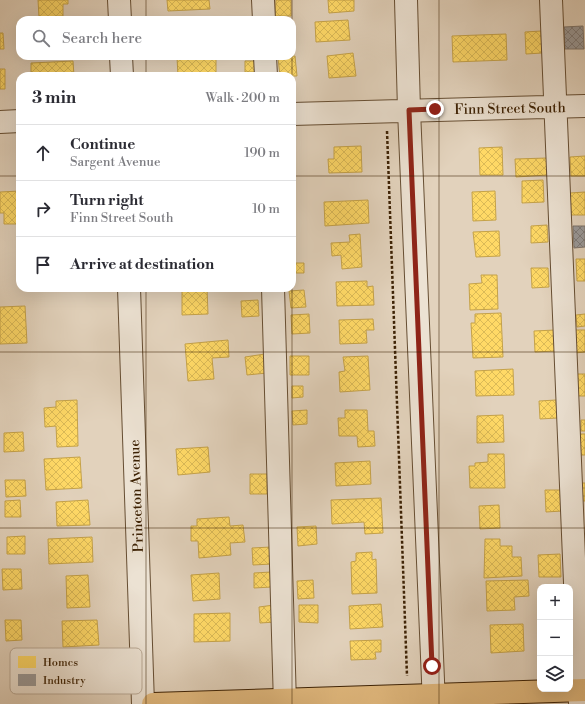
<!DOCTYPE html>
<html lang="en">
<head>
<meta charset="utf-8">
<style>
	body { margin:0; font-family:"Libre Bodoni",serif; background:#f7f7f7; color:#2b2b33 }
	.controls { position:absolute; right:12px; bottom:12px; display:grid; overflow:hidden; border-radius:8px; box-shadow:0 4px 16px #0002 }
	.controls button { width:36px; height:36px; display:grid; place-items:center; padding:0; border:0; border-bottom:1px solid #e1e1e2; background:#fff; color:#2b2b33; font:20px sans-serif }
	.stop { position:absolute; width:12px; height:12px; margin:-9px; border:3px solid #8f2418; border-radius:50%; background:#fff }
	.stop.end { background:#8f2418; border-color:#fff; box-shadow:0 1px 4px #0008 }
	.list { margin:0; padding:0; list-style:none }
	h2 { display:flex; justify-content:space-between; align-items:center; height:52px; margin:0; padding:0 16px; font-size:17px }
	h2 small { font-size:13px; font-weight:400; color:#7c7c81 }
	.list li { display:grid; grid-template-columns:26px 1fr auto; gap:12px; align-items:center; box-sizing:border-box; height:56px; padding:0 16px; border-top:1px solid #e1e1e2 }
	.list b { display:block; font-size:15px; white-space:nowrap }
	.list p { margin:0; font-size:13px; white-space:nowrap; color:#7c7c81 }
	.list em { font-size:13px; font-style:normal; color:#7c7c81 }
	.icon { flex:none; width:22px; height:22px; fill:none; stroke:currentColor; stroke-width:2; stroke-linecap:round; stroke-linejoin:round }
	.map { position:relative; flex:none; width:585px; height:704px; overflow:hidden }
	.search { position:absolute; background:#fff; box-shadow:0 4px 16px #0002; left:16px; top:16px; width:280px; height:44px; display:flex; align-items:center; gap:10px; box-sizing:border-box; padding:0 14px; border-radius:12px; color:#7c7c81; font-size:15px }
	.panel { position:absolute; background:#fff; box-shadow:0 4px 16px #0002; left:16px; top:72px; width:280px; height:220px; border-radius:12px }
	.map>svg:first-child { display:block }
	.homes { fill:url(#homes-cross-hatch); stroke:#c5a249 }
	.industry { fill:url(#industry-cross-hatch); stroke:#7d756d }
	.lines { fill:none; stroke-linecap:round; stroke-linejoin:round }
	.minor-casing { stroke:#664e33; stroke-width:24 }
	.major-casing { stroke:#3d2205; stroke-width:24 }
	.path { stroke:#3d2205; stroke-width:2.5; stroke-dasharray:3 2; stroke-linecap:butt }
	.minor { stroke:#ece2d3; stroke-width:22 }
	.major { stroke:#e1b97e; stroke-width:22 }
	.route { stroke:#8f2418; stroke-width:5 }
	.grid { fill:none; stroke:#3d2205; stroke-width:1; stroke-opacity:0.55 }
	.labels { text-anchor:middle; stroke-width:4; stroke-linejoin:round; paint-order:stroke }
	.street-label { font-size:14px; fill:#3d2205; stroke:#ece2d3 }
	.key { fill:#ece2d3; stroke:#b8a895; stroke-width:1 }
	.key-label { font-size:11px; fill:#3d2205 }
</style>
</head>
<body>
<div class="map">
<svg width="585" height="704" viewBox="0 0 585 704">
	<defs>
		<pattern id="homes-cross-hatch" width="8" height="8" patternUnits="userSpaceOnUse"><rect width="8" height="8" fill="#ffd966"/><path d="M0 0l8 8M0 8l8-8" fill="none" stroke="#dbba57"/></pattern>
		<pattern id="industry-cross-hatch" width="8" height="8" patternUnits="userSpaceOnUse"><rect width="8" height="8" fill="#999"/><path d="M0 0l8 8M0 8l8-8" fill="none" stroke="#7e7c7b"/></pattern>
	</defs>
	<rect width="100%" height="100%" fill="#e2d2bc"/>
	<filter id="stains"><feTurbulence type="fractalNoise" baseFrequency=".005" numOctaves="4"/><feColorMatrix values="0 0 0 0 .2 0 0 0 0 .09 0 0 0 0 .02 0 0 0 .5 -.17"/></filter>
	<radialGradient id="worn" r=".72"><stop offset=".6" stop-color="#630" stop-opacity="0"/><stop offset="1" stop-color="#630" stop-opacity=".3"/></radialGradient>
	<path class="homes" d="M 38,0 L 68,0 L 68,4 L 63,4 L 63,16 L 39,17 Z
		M 167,0 L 209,0 L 210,9 L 168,11 Z
		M 276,0 L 291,0 L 291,16 L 275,16 Z
		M 328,0 L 354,0 L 354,11 L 329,13 Z
		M 348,20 L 350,40 L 316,42 L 315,22 Z
		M 541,31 L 542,53 L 526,54 L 525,32 Z
		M 0,33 L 3,33 L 4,49 L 0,49 Z
		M 506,34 L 507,60 L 453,62 L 452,36 Z
		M 353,53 L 356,76 L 329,78 L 327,56 Z
		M 216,56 L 216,76 L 178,76 L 177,57 Z
		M 295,56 L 297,76 L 280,76 L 278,58 Z
		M 73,61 L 74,76 L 31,76 L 31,63 Z
		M 245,61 L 255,61 L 256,72 L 245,72 Z
		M 0,69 L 5,69 L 5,89 L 0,89 Z
		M 361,146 L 362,172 L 329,173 L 328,159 L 334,159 L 334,147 Z
		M 502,147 L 503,175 L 480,175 L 479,148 Z
		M 585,156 L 585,176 L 571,176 L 570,157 Z
		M 547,158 L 547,175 L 516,177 L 515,159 Z
		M 19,171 L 20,171 L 20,224 L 4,224 L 4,213 L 0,213 L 0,192 L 20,191 Z
		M 543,180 L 544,202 L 522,203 L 522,181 Z
		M 495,191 L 496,220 L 473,221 L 472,192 Z
		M 585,192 L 585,215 L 571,215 L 570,193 Z
		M 368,200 L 369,223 L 325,226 L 324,202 Z
		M 292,211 L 294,211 L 294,230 L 292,230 Z
		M 547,225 L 548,242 L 531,243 L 531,226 Z
		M 499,231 L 500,256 L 476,257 L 473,232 Z
		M 360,234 L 362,267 L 342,269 L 341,255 L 332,256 L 331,243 L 350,242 L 349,235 Z
		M 576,259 L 585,259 L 585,281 L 577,281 Z
		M 292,263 L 304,263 L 304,273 L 292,273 Z
		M 531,268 L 548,268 L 549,287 L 532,288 Z
		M 481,275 L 497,275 L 498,309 L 470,310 L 469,284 L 482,283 Z
		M 367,281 L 367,287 L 373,286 L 374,305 L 337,306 L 336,282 Z
		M 182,288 L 207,288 L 208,314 L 182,315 Z
		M 304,290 L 306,307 L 291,308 L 289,291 Z
		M 258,300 L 259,316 L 242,317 L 241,301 Z
		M 25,306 L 27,343 L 0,344 L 0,307 Z
		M 501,313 L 503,357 L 473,358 L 471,323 L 475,323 L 475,314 Z
		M 309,314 L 310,333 L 292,334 L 291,315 Z
		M 585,314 L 585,326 L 577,327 L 576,315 Z
		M 373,319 L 374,330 L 366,330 L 367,343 L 340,344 L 339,320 Z
		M 555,330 L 555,351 L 535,352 L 534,331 Z
		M 575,330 L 585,330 L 585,352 L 575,353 Z
		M 228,340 L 229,357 L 212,358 L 214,379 L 188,381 L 185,344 Z
		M 265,354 L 267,373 L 247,375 L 245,357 Z
		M 290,356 L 309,356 L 309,375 L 290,375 Z
		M 368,356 L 370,390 L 340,392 L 339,372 L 345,371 L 343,357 Z
		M 513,369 L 514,395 L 476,396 L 475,371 Z
		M 576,374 L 585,374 L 585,396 L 576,396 Z
		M 292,386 L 303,386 L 303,397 L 292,398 Z
		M 77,400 L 78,446 L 57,447 L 56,426 L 45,427 L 44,408 L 56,407 L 56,401 Z
		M 556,400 L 557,418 L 540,419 L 539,401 Z
		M 307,410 L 307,424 L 293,425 L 292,411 Z
		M 345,410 L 367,410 L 368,431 L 374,431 L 375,446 L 358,447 L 357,436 L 339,436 L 338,418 L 345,418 Z
		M 503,415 L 504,442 L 477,443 L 477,416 Z
		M 581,420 L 585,420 L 585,431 L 581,431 Z
		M 23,432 L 24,451 L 4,452 L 4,433 Z
		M 577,434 L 585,434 L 585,455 L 578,455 Z
		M 208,447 L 210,472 L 178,475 L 176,449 Z
		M 488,454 L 504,454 L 505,488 L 470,488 L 469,466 L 475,466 L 475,463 L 488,462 Z
		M 80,457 L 82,488 L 46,490 L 44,459 Z
		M 370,461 L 371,484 L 336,486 L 335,463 Z
		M 250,474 L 267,474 L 267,494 L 250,494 Z
		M 5,480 L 25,480 L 26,496 L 6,497 Z
		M 582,483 L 585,483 L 585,501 L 583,501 Z
		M 545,490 L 561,490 L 562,511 L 546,512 Z
		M 381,498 L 383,533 L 365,534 L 364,522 L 332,524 L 331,500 Z
		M 20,500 L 21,517 L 5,517 L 5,501 Z
		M 88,500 L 90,525 L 57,526 L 56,502 Z
		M 499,505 L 500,528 L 480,529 L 479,506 Z
		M 229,517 L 230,526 L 243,525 L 245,542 L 230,543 L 231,555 L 199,558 L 198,541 L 191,541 L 191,526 L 197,526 L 197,519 Z
		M 316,526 L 317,544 L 298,546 L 297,527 Z
		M 25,536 L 25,554 L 7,554 L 7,537 Z
		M 92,537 L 93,562 L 49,564 L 48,539 Z
		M 485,539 L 500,539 L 500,546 L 512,546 L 512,557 L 521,557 L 522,576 L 484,578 Z
		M 271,547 L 272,564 L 253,565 L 252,548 Z
		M 372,552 L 372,560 L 376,559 L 377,593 L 352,594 L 351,562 L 356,561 L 356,553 Z
		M 560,554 L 561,577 L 539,577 L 538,555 Z
		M 2,569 L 21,569 L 22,589 L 3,590 Z
		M 271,572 L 272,587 L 254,588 L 254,573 Z
		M 219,573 L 220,599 L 193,601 L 191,575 Z
		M 88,575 L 90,607 L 67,608 L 66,576 Z
		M 313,580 L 314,598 L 298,599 L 297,581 Z
		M 528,580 L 529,596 L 514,597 L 515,610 L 487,611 L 486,581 Z
		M 381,604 L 383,627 L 350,629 L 349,606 Z
		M 274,605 L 276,622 L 260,623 L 259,607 Z
		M 299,605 L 318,605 L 318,623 L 299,622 Z
		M 230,613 L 230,641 L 194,642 L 194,614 Z
		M 5,620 L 21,620 L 22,640 L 6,641 Z
		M 97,620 L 99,645 L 63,647 L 62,621 Z
		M 523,624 L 524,651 L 491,653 L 490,625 Z
		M 381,640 L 381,652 L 375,652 L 376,659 L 351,660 L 350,641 Z"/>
	<path class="industry" d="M 583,26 L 584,49 L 565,49 L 564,27 Z
		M 573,226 L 585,226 L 585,247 L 574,248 Z"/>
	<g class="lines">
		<defs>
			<path id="minor" d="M 119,0 L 120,20
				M 263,0 L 264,20
				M 406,0 L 409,110 L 434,704
				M 551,0 L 580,704
				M 121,56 L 122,76
				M 265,56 L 266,76
				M 292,114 L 585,106
				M 0,122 L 20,121
				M 129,288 L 143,704
				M 273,288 L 285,704"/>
			<path id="major" d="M 153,704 L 585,690"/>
		</defs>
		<use href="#minor" class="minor-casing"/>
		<use href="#major" class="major-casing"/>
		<path class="path" d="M 387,131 L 407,676"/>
		<use href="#minor" class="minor"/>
		<use href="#major" class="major"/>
	</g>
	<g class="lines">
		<path class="route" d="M 432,666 L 409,110 L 435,109"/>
	</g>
	<path class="grid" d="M 146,0 L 146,20M 292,0 L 292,704M 439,0 L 439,704M 146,56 L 146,76M 0,176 L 20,176M 292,176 L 585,176M 146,288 L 146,704M 0,352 L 585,352M 0,528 L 585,528"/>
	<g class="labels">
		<g class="street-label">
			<text transform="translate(510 108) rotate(-1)" y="5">Finn Street South</text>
			<text transform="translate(136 496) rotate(-92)" y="5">Princeton Avenue</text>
		</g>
	</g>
	<rect x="10" y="648" width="132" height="46" rx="6" class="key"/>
	<rect x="18" y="656" width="18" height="12" fill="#ffd966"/>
	<rect x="18" y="674" width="18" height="12" fill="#999"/>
	<g class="key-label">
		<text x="43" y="666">Homes</text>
		<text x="43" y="684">Industry</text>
	</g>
	<rect width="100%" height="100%" filter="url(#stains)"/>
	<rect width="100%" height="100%" fill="url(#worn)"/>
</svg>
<div class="controls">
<button>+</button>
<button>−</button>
<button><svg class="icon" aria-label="layers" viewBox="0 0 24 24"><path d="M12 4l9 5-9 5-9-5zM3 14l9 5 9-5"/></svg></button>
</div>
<div class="stop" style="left:432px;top:666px"></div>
<div class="stop end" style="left:435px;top:109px"></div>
<div class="search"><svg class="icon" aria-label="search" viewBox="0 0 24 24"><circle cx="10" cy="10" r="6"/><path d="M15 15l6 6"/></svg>Search here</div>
<section class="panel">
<h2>3 min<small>Walk · 200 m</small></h2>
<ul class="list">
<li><svg class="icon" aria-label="ahead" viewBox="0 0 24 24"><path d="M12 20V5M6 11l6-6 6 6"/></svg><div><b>Continue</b><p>Sargent Avenue</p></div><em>190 m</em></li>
<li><svg class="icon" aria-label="right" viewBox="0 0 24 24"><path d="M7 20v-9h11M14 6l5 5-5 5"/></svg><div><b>Turn right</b><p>Finn Street South</p></div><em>10 m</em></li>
<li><svg class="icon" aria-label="arrive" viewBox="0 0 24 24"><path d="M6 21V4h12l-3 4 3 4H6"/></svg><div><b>Arrive at destination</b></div></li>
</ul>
</section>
</div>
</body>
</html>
